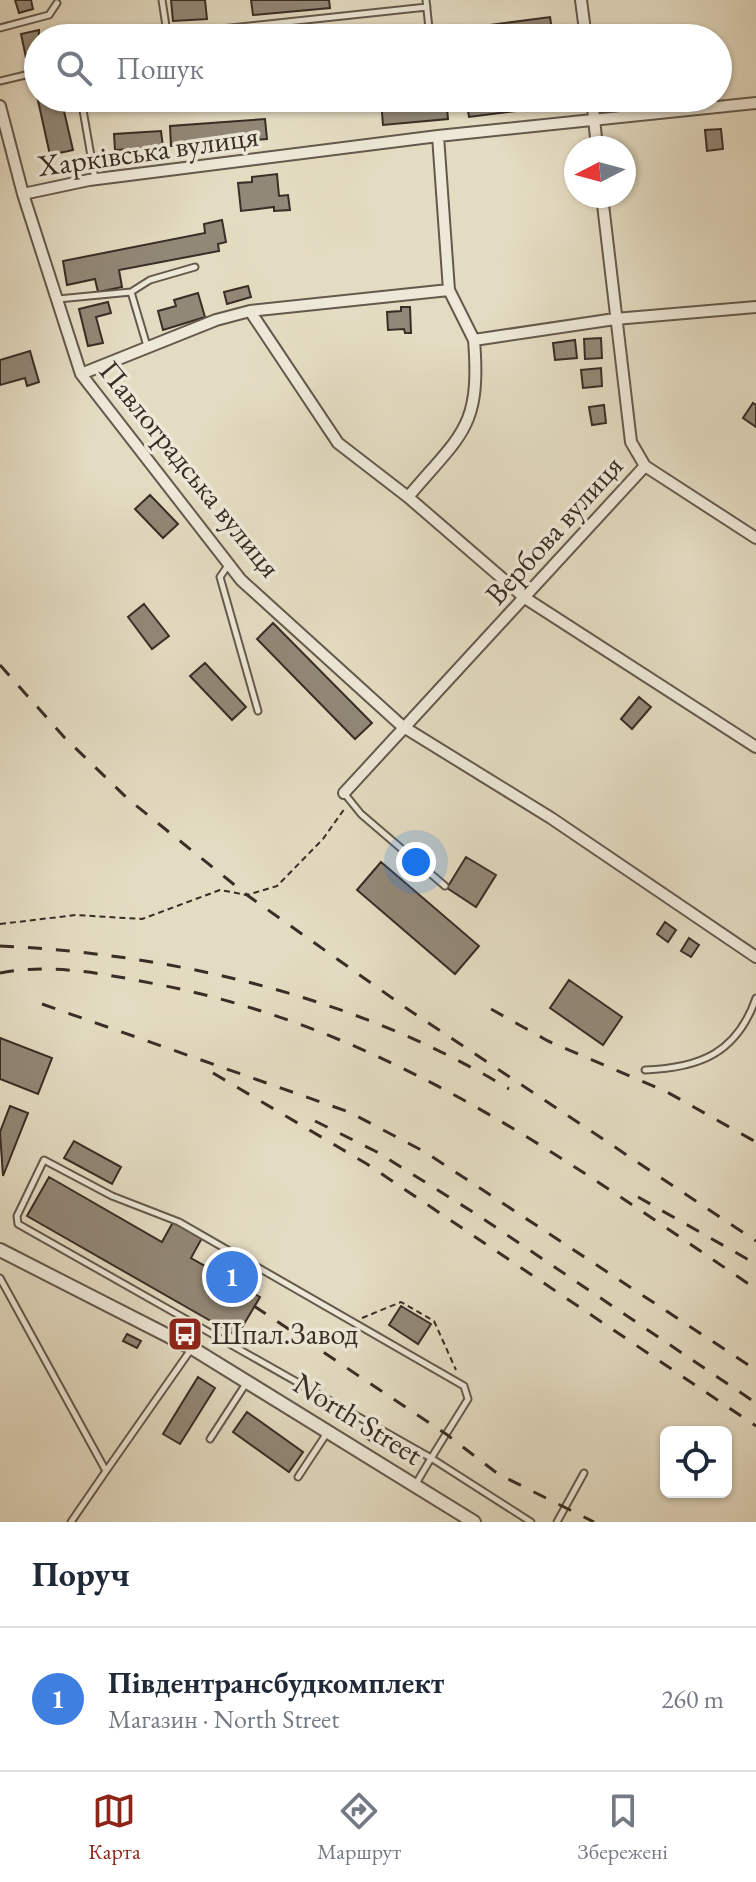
<!DOCTYPE html>
<html lang="uk">
<head>
<meta charset="utf-8">
<style>
	body { margin:0; font-family:"EB Garamond",serif; background:#f2f2f3; color:#1f2937 }
	.controls { position:absolute; right:24px; bottom:24px; display:grid; overflow:hidden; border-radius:12px; box-shadow:0 2px 6px #0004 }
	.controls button { width:72px; height:72px; display:grid; place-items:center; padding:0; border:0; border-bottom:2px solid #e0e1e3; background:#fff; color:#1f2937; font:40px sans-serif }
	.compass { position:absolute; left:564px; top:136px; width:72px; height:72px; border-radius:50%; background:#fff; box-shadow:0 2px 6px #0004; rotate:264deg }
	.you { position:absolute; left:416px; top:862px; width:28px; height:28px; margin:-20px; border:6px solid #fff; border-radius:50%; background:#1a73e8; box-shadow:0 0 0 12px #1a73e833 }
	.badge { display:grid; place-items:center; width:52px; height:52px; border-radius:50%; background:#8f2418; color:#fff; font-size:26px; font-weight:700 }
	.pin { position:absolute; translate:-50% -50%; border:4px solid #fff; box-shadow:0 2px 8px #0006 }
	.list { margin:0; padding:0; list-style:none }
	h2 { display:flex; justify-content:space-between; align-items:center; height:104px; margin:0; padding:0 32px; font-size:34px }
	h2 small { font-size:26px; font-weight:400; color:#747a83 }
	.list li { display:grid; grid-template-columns:52px 1fr auto; gap:24px; align-items:center; box-sizing:border-box; height:144px; padding:0 32px; border-top:2px solid #e0e1e3 }
	.list b { display:block; font-size:30px; white-space:nowrap }
	.list p { margin:0; font-size:26px; white-space:nowrap; color:#747a83 }
	.list em { font-size:26px; font-style:normal; color:#747a83 }
	.icon { flex:none; width:44px; height:44px; fill:none; stroke:currentColor; stroke-width:2; stroke-linecap:round; stroke-linejoin:round }
	.map { position:relative; flex:none; width:756px; height:1522px; overflow:hidden }
	.search { position:absolute; background:#fff; box-shadow:0 2px 6px #0004; left:24px; right:24px; top:24px; height:88px; display:flex; align-items:center; gap:20px; box-sizing:border-box; padding:0 28px; border-radius:44px; color:#747a83; font-size:30px }
	.sheet { height:248px; background:#fff }
	nav { display:flex; justify-content:space-around; align-items:center; box-sizing:border-box; height:112px; border-top:2px solid #e0e1e3; background:#fff; font-size:22px; color:#747a83 }
	nav a { display:grid; justify-items:center; gap:4px }
	nav .on { color:#8f2418 }
	.map>svg:first-child { display:block }
	.building { fill:#928877; stroke:#392d25; stroke-width:2 }
	.lines { fill:none; stroke-linecap:round; stroke-linejoin:round }
	.service-casing { stroke:#64594c; stroke-width:9 }
	.minor-casing { stroke:#64594c; stroke-width:14 }
	.tertiary-casing { stroke:#64594c; stroke-width:16 }
	.path { stroke:#392d25; stroke-width:2; stroke-dasharray:6 4; stroke-linecap:butt }
	.service { stroke:#ede8d7; stroke-width:5 }
	.minor { stroke:#ede8d7; stroke-width:10 }
	.tertiary { stroke:#ede8d7; stroke-width:12 }
	.rail { stroke:#392d25; stroke-width:3; stroke-dasharray:14 14; stroke-linecap:butt }
	.labels { text-anchor:middle; stroke-width:7; stroke-linejoin:round; paint-order:stroke }
	.street-label { font-size:30px; fill:#392d25; stroke:#ede8d7 }
	.poi-label { font-size:30px; fill:#392d25; stroke:#ede8d7; text-anchor:start }
</style>
</head>
<body>
<div class="map">
<svg width="756" height="1522" viewBox="0 0 756 1522">
	<rect width="100%" height="100%" fill="#e4dcc2"/>
	<filter id="stains"><feTurbulence type="fractalNoise" baseFrequency=".0025" numOctaves="4"/><feColorMatrix values="0 0 0 0 .2 0 0 0 0 .09 0 0 0 0 .02 0 0 0 .5 -.17"/></filter>
	<radialGradient id="worn" r=".72"><stop offset=".6" stop-color="#630" stop-opacity="0"/><stop offset="1" stop-color="#630" stop-opacity=".3"/></radialGradient>
	<path class="building" d="M 15,0 L 31,0 L 33,9 L 19,13 Z
		M 171,0 L 205,0 L 207,19 L 173,21 Z
		M 251,0 L 329,0 L 330,8 L 253,15 Z
		M 550,17 L 553,37 L 455,38 L 453,30 Z
		M 39,30 L 38,65 L 28,67 L 21,34 Z
		M 38,86 L 38,98 L 61,98 L 73,150 L 50,155 L 35,87 Z
		M 407,98 L 446,98 L 448,119 L 383,125 L 381,100 Z
		M 466,98 L 578,98 L 579,103 L 469,117 Z
		M 265,119 L 267,139 L 171,146 L 170,126 Z
		M 721,129 L 723,149 L 707,151 L 705,130 Z
		M 161,131 L 163,147 L 115,150 L 114,134 Z
		M 277,174 L 279,196 L 288,195 L 290,210 L 274,211 L 274,207 L 241,211 L 238,183 L 252,182 L 252,177 Z
		M 222,220 L 226,242 L 218,244 L 219,251 L 119,270 L 122,287 L 98,292 L 95,279 L 67,285 L 63,261 L 205,233 L 204,224 Z
		M 248,286 L 251,297 L 227,304 L 224,292 Z
		M 198,293 L 205,317 L 163,330 L 158,311 L 176,306 L 174,300 Z
		M 108,302 L 111,313 L 96,317 L 103,343 L 88,346 L 79,309 Z
		M 401,307 L 410,307 L 411,333 L 405,333 L 404,329 L 388,330 L 387,312 L 401,311 Z
		M 601,338 L 602,358 L 585,359 L 584,339 Z
		M 575,340 L 577,358 L 555,360 L 553,343 Z
		M 30,351 L 39,382 L 27,386 L 25,378 L 0,385 L 0,360 Z
		M 601,368 L 602,386 L 583,388 L 581,370 Z
		M 753,403 L 756,405 L 756,427 L 743,418 Z
		M 604,405 L 606,423 L 592,425 L 589,407 Z
		M 150,495 L 178,524 L 163,538 L 135,509 Z
		M 144,604 L 169,636 L 152,649 L 128,617 Z
		M 273,623 L 372,723 L 355,739 L 257,639 Z
		M 205,663 L 246,707 L 232,720 L 190,676 Z
		M 639,697 L 651,707 L 632,729 L 621,719 Z
		M 466,857 L 496,875 L 476,907 L 447,888 Z
		M 381,862 L 479,946 L 455,974 L 357,890 Z
		M 665,922 L 676,930 L 668,942 L 657,934 Z
		M 689,938 L 699,945 L 691,957 L 681,951 Z
		M 569,980 L 622,1017 L 603,1045 L 550,1008 Z
		M 0,1038 L 52,1058 L 38,1094 L 0,1079 Z
		M 10,1106 L 28,1113 L 3,1176 L 0,1132 Z
		M 74,1141 L 121,1167 L 112,1184 L 64,1158 Z
		M 49,1177 L 162,1242 L 173,1222 L 202,1238 L 191,1258 L 260,1297 L 237,1336 L 27,1216 Z
		M 401,1306 L 431,1324 L 418,1344 L 389,1325 Z
		M 127,1334 L 141,1341 L 137,1348 L 123,1341 Z
		M 198,1377 L 215,1388 L 180,1444 L 163,1434 Z
		M 247,1412 L 303,1452 L 289,1472 L 233,1432 Z
		M 371,1431 L 382,1438 L 377,1445 L 366,1438 Z"/>
	<g class="lines">
		<defs>
			<path id="service" d="M 162,0 L 166,26 L 175,34 L 427,7
				M 426,0 L 430,38
				M 0,28 L 49,15 L 57,3
				M 0,81 L 38,72
				M 83,110 L 95,179
				M 131,292 L 147,346
				M 58,299 L 131,292 L 150,280 L 195,267
				M 229,564 L 220,577 L 258,711
				M 344,793 L 361,814 L 445,886
				M 645,1070 C 700,1068 737,1053 756,998
				M 216,1272 L 238,1256
				M 0,1278 L 106,1471 L 71,1522
				M 210,1439 L 247,1382
				M 106,1471 L 192,1348
				M 298,1477 L 327,1433
				M 416,1484 C 432,1455 451,1427 468,1399 L 464,1386 L 179,1222 L 112,1196 L 44,1160 L 17,1216 L 18,1224 L 431,1458 L 531,1522
				M 557,1522 L 584,1473"/>
			<path id="minor" d="M 581,0 L 586,38
				M 592,98 L 597,148
				M 0,106 L 23,194 L 81,374 L 241,580 L 402,726 L 551,818 L 756,957
				M 438,136 L 449,290 L 474,340
				M 23,194 L 89,180 L 438,136 L 756,103
				M 250,311 L 338,443 L 408,497 L 525,598 L 756,747
				M 81,374 L 216,320 L 250,311 L 449,290
				M 645,466 L 756,538
				M 408,497 C 462,433 481,428 474,340 L 615,319 L 756,307
				M 344,793 L 645,466 L 631,442 L 602,196"/>
			<path id="tertiary" d="M 0,1250 L 192,1348 L 474,1522"/>
		</defs>
		<use href="#service" class="service-casing"/>
		<use href="#minor" class="minor-casing"/>
		<use href="#tertiary" class="tertiary-casing"/>
		<path class="path" d="M 0,924 L 76,915 L 142,919 L 220,890 L 247,895 L 277,886 L 323,839 L 345,808
			M 362,1318 L 401,1302 L 434,1321 L 456,1370"/>
		<use href="#service" class="service"/>
		<use href="#minor" class="minor"/>
		<use href="#tertiary" class="tertiary"/>
		<path class="rail" d="M 0,665 L 64,737 L 128,799 L 247,895 L 409,1010 L 756,1241
			M 0,946 C 174,954 358,997 509,1089
			M 0,973 C 53,963 104,974 156,984 C 391,1030 563,1158 756,1289
			M 42,1004 L 349,1112 L 425,1152 L 756,1370
			M 491,1009 L 548,1041 L 667,1092 L 756,1142
			M 213,1073 L 367,1164 L 756,1426
			M 315,1121 L 377,1152 L 476,1214 L 756,1403
			M 638,1197 L 756,1264
			M 254,1306 L 446,1434 L 498,1474 L 594,1522"/>
	</g>
	<defs>
		<symbol id="bus-square" viewBox="-11 -11 22 22"><rect x="-9" y="-9" width="18" height="18" rx="4" fill="#8f2418" stroke="#ede8d7"/><path d="M-5-6H5V4H4V6H2V4H-2V6H-4V4H-5ZM-3.5-4V0h7V-4ZM-3.5 1.2v1.5H-2V1.2ZM2 1.2v1.5H3.5V1.2Z" fill="#fff"/></symbol>
	</defs>
	<g fill-rule="evenodd">
		<use href="#bus-square" x="165" y="1314" width="40" height="40"/>
	</g>
	<g class="labels">
		<g class="street-label">
			<text transform="translate(148 151) rotate(-8)" y="10">Харківська вулиця</text>
			<text transform="translate(190 469) rotate(51)" y="10">Павлоградська вулиця</text>
			<text transform="translate(554 530) rotate(-48)" y="10">Вербова вулиця</text>
			<text transform="translate(358 1419) rotate(32)" y="10">North Street</text>
		</g>
		<g class="poi-label">
			<text x="211" y="1344">Шпал.Завод</text>
		</g>
	</g>
	<rect width="100%" height="100%" filter="url(#stains)"/>
	<rect width="100%" height="100%" fill="url(#worn)"/>
</svg>
<div class="controls">
<button><svg class="icon" aria-label="locate" viewBox="0 0 24 24"><circle cx="12" cy="12" r="6"/><path d="M12 2v4M12 18v4M2 12h4M18 12h4"/></svg></button>
</div>
<svg class="compass" viewBox="-18 -18 36 36"><path d="M0-13l5 13h-10z" fill="#e53935"/><path d="M0 13l5-13h-10z" fill="#747a83"/></svg>
<div class="you"></div>
<div class="pin badge" style="left:232px;top:1277px;background:#3f7fe0">1</div>
<div class="search"><svg class="icon" aria-label="search" viewBox="0 0 24 24"><circle cx="10" cy="10" r="6"/><path d="M15 15l6 6"/></svg>Пошук</div>
</div>
<section class="sheet">
<h2>Поруч<small></small></h2>
<ul class="list">
<li><span class="badge" style="background:#3f7fe0">1</span><div><b>Південтрансбудкомплект</b><p>Магазин · North Street</p></div><em>260 m</em></li>
</ul>
</section>
<nav>
<a class="on"><svg class="icon" aria-label="map" viewBox="0 0 24 24"><path d="M3 6l6-2 6 2 6-2v14l-6 2-6-2-6 2zM9 4v14M15 6v14"/></svg>Карта</a>
<a><svg class="icon" aria-label="directions" viewBox="0 0 24 24"><path d="M12 3l9 9-9 9-9-9zM9 14v-3h6M13 9l2 2-2 2"/></svg>Маршрут</a>
<a><svg class="icon" aria-label="saved" viewBox="0 0 24 24"><path d="M7 4h10v16l-5-4-5 4z"/></svg>Збережені</a>
</nav>
</body>
</html>
